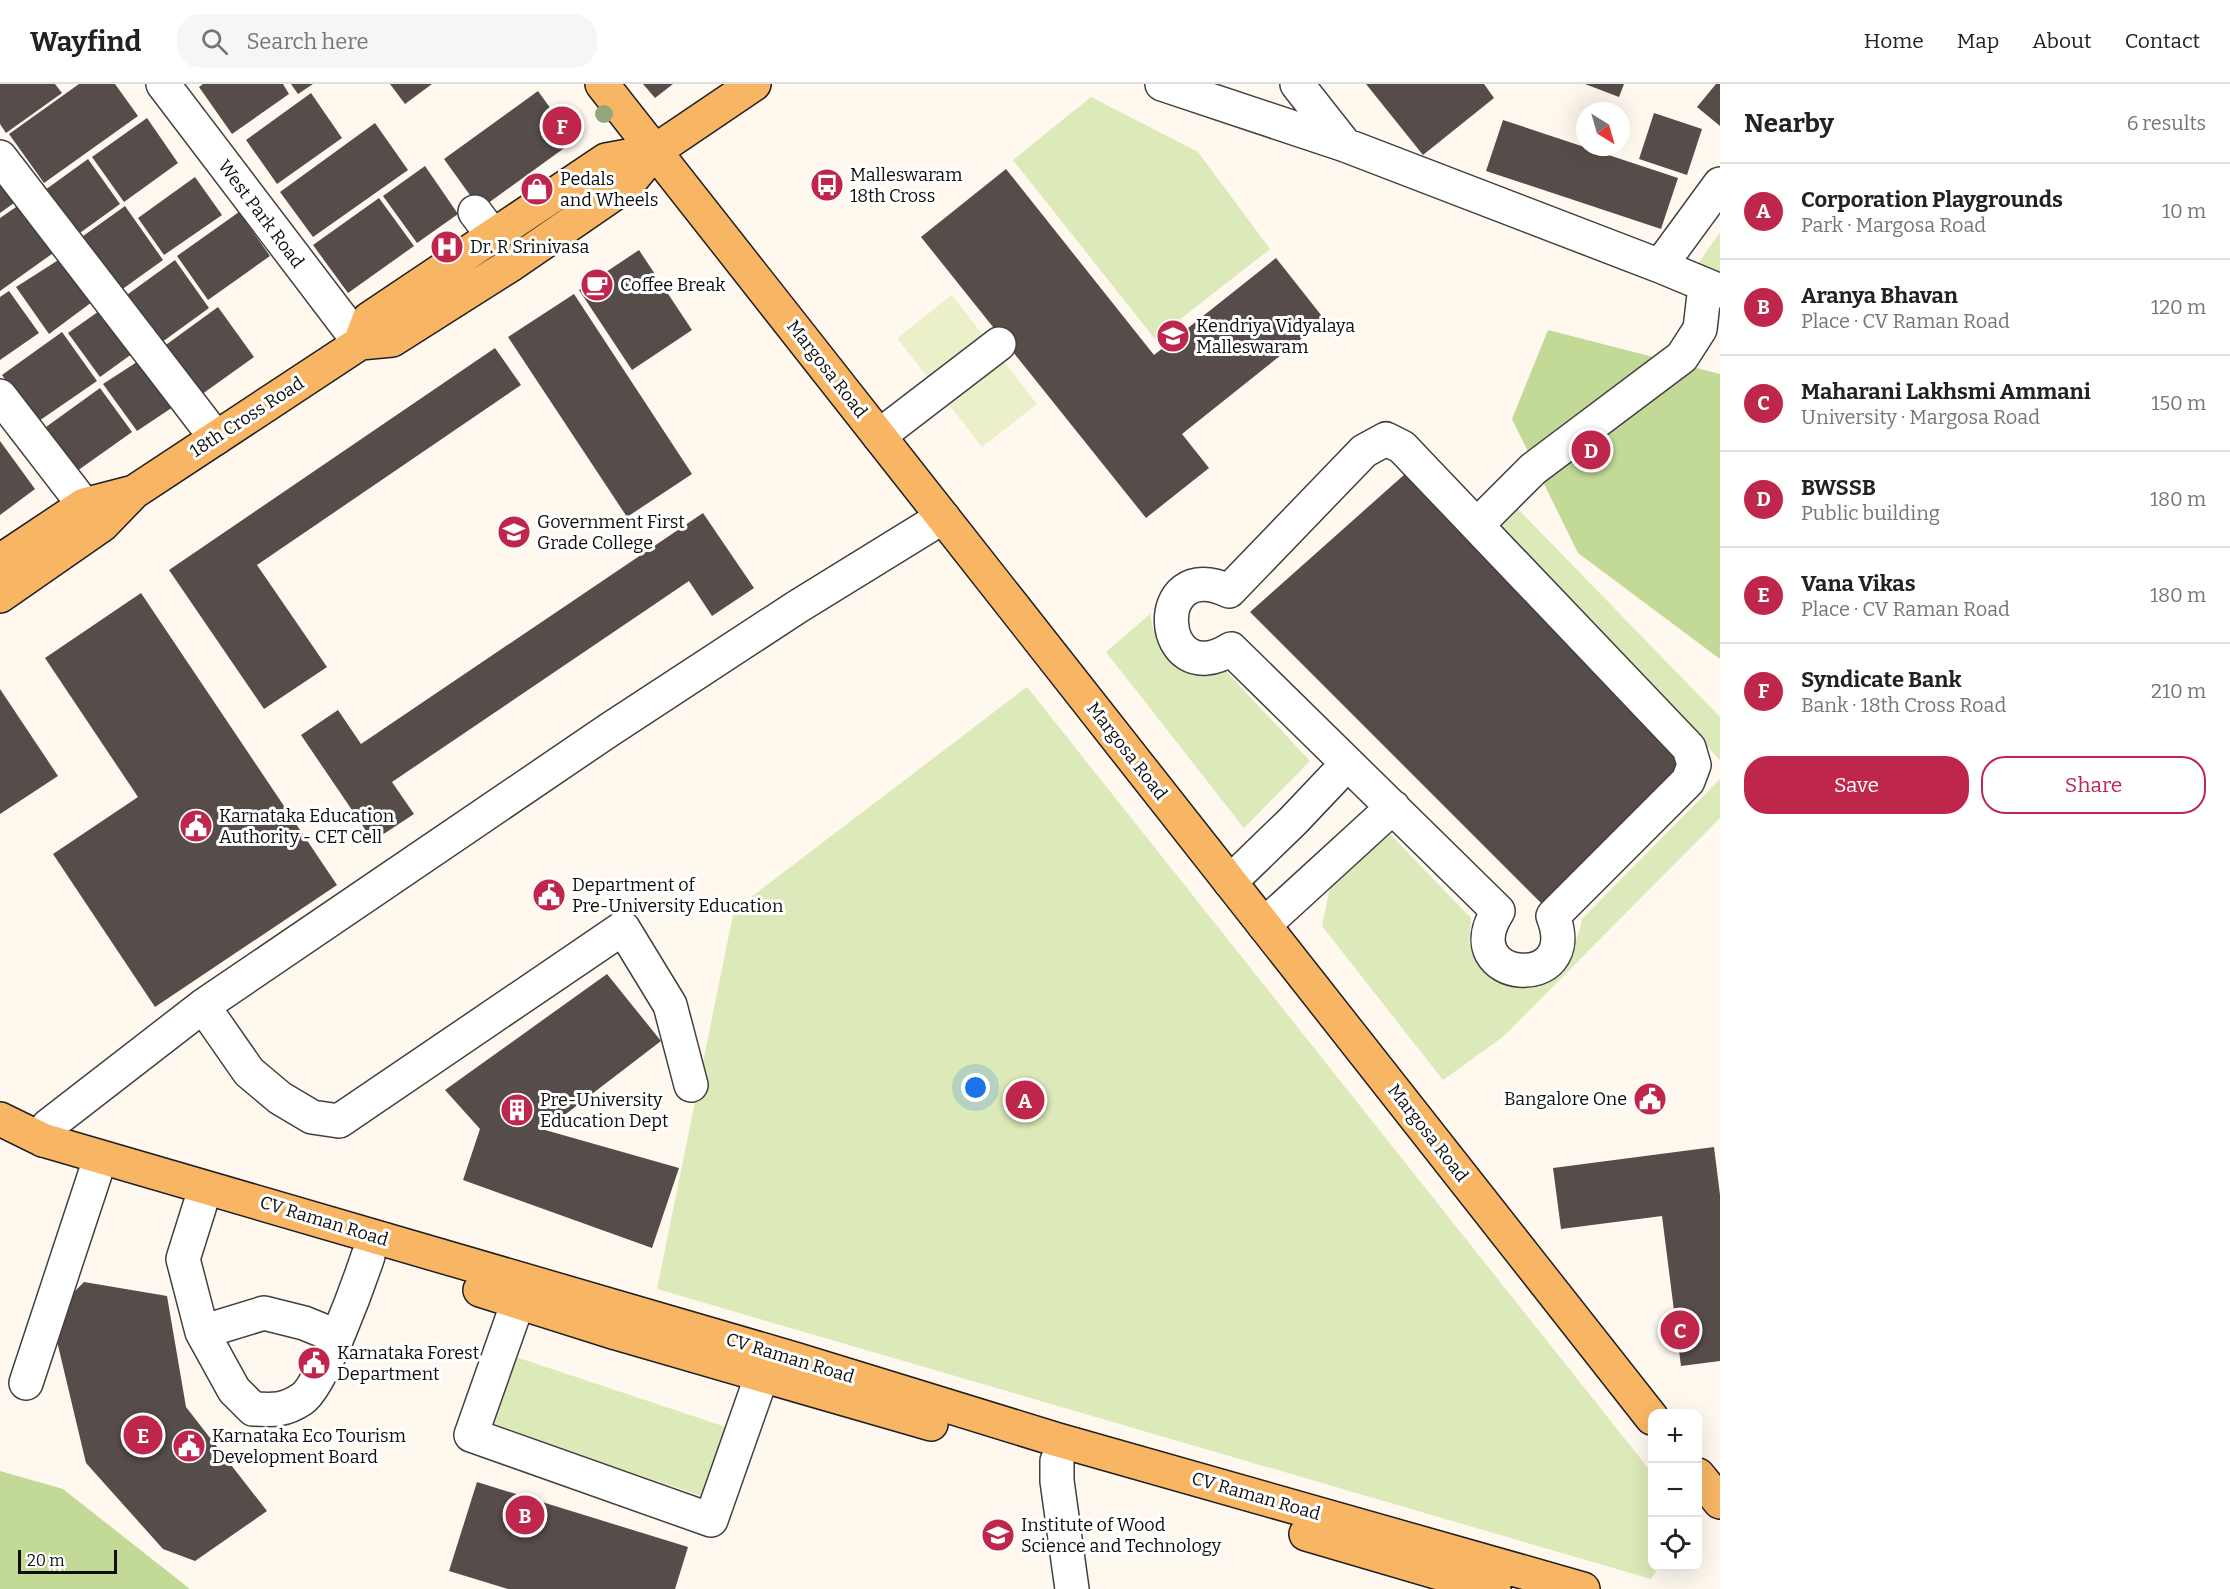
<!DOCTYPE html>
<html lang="en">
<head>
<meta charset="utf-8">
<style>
	body { margin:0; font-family:Bitter,serif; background:#f6f6f6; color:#222 }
	.controls { position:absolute; right:18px; bottom:18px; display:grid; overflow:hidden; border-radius:12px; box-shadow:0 6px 24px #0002 }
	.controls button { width:54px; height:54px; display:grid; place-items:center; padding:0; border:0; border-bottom:2px solid #e0e0e0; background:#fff; color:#222; font:30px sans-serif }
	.compass { position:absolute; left:1576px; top:18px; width:54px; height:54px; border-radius:50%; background:#fff; box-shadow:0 6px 24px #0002; rotate:143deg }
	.scale { position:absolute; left:18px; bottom:15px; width:99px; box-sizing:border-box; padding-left:6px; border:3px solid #0e0e0e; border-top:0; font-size:16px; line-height:21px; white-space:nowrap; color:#0e0e0e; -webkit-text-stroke:4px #fff; paint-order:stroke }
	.you { position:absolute; left:976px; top:1004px; width:21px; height:21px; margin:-15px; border:4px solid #fff; border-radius:50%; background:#1a73e8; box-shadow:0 0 0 9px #1a73e833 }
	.badge { display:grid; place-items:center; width:39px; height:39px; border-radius:50%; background:#be264c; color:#fff; font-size:20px; font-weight:700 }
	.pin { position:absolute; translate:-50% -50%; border:3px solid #fff; box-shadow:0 2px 6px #0006 }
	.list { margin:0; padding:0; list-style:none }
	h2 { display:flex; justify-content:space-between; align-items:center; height:78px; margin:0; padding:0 24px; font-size:26px }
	h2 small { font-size:20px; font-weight:400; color:#767676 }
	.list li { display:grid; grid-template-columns:39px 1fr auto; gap:18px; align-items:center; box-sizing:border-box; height:96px; padding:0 24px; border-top:2px solid #e0e0e0 }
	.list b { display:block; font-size:22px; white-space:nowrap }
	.list p { margin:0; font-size:20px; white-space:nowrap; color:#767676 }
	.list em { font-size:20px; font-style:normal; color:#767676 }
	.actions { display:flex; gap:12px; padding:18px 24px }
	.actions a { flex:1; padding:14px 0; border:2px solid #be264c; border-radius:24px; text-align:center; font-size:21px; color:#be264c }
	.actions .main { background:#be264c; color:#fff }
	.icon { flex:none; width:33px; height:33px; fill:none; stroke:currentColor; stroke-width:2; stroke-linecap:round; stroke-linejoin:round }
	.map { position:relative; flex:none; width:1720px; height:1505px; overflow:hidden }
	header { display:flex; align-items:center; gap:36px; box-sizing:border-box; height:84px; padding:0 30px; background:#fff; border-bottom:2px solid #e0e0e0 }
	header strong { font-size:28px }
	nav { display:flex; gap:33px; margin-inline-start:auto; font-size:21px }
	.search { width:420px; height:54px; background:#f6f6f6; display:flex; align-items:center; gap:15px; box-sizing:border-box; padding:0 21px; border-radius:24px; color:#767676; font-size:22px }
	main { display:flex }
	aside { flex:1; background:#fff }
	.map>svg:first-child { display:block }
	.green { fill:#dce9b8 }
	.forest { fill:#c3da97 }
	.pitch { fill:#ebf0ca }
	.building { fill:#564c4a }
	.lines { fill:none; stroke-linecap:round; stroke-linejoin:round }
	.minor-casing { stroke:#414141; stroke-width:36 }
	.major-casing { stroke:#1f1f1f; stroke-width:36 }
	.minor { stroke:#fff; stroke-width:33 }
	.major { stroke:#f8b665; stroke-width:33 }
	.tree { fill:#93a77c }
	.labels { text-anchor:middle; stroke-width:6; stroke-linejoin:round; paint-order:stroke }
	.poi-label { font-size:18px; fill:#0e0e0e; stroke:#fff; text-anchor:start }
	.street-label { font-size:18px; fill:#0e0e0e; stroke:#fff }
</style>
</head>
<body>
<header>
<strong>Wayfind</strong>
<div class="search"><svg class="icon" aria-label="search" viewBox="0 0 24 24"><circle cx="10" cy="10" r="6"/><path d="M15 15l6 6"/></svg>Search here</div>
<nav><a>Home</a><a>Map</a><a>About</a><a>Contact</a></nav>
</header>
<main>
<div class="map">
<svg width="1720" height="1505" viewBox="0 0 1720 1505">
	<rect width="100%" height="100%" fill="#fff8ee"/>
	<path class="green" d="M 1091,13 L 1198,68 L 1270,165 L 1155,255 L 1013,76 Z
		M 1720,148 L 1720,190 L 1697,181 Z
		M 1515,422 L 1720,633 L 1720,676 L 1496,439 Z
		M 1150,530 L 1153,545 L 1159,558 L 1169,570 L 1223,584 L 1310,677 L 1244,744 L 1106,568 Z
		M 1027,603 L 1652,1389 L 1652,1482 L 1659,1483 L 1651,1495 L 657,1205 L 734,826 Z
		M 1720,695 L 1720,734 L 1504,952 L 1443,996 L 1322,842 L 1330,803 L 1388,748 L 1471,834 L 1469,859 L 1480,881 L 1564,878 C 1574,864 1579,852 1582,835 Z
		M 513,1272 L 732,1345 L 708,1414 L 489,1341 Z"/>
	<path class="forest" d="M 1548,246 L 1720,290 L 1720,575 L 1578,469 L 1512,335 Z
		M 0,1387 L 63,1405 L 190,1505 L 0,1505 Z"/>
	<path class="pitch" d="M 952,211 L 1037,320 L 982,363 L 897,254 Z"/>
	<path class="building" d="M 0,0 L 55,0 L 62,9 L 6,49 L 0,40 Z
		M 79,0 L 115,0 L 138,32 L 44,99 L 9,50 Z
		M 203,0 L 283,0 L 289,10 L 232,50 L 199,3 Z
		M 291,0 L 313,0 L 298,10 Z
		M 390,0 L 432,0 L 405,20 Z
		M 643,0 L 673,0 L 655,14 Z
		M 1366,0 L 1484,0 L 1494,14 L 1423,71 Z
		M 1585,0 L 1624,0 L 1619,13 Z
		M 1716,0 L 1720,0 L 1720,42 L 1697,23 Z
		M 538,7 L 574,57 L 480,125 L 444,75 Z
		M 311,9 L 342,54 L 277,100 L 246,56 Z
		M 1654,29 L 1702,45 L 1687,91 L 1639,75 Z
		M 147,34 L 178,79 L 124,118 L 92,73 Z
		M 1503,36 L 1678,94 L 1661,145 L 1486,87 Z
		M 375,39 L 408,86 L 313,153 L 280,108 Z
		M 88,75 L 120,120 L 77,151 L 45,106 Z
		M 425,82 L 458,130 L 417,159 L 383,112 Z
		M 0,85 L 21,114 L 0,129 Z
		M 1006,85 L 1154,271 L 1276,174 L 1325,236 L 1182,350 L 1209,384 L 1146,434 L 921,153 Z
		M 195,93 L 222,131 L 164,171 L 138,134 Z
		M 379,114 L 414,162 L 348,209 L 313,161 Z
		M 19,121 L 56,167 L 0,207 L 0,134 Z
		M 125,122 L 163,176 L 117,209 L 79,155 Z
		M 239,128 L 270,172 L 208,216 L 177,172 Z
		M 639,166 L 692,246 L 632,286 L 579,206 Z
		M 60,175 L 92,218 L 49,250 L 16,203 Z
		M 175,176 L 209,224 L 158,261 L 124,213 Z
		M 9,207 L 39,249 L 0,276 L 0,213 Z
		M 574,210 L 692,390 L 627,433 L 508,253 Z
		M 218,223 L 254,273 L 198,313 L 163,263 Z
		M 102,225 L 136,267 L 100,293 L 68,249 Z
		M 62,248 L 97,297 L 36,339 L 2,291 Z
		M 495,264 L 521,301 L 257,481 L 327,583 L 264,625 L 169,486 Z
		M 140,276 L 176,321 L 137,347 L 103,300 Z
		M 100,304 L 132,348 L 77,387 L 46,343 Z
		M 0,357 L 35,405 L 0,431 Z
		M 1405,390 L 1684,680 L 1542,820 L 1250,528 Z
		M 703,429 L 754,504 L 712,532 L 689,497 L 392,698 L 414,730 L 373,757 L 301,651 L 338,626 L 361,660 Z
		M 141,509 L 337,801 L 155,923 L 53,770 L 138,713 L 45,574 Z
		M 0,605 L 58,692 L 0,730 Z
		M 607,890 L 661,957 L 545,1046 L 679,1084 L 652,1164 L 463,1096 L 480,1045 L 445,1006 Z
		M 1714,1063 L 1720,1111 L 1720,1277 L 1681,1282 L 1662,1132 L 1561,1145 L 1553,1084 Z
		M 84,1198 L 167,1212 L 186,1323 L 267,1427 L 195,1477 L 163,1465 L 86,1379 L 56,1253 L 61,1221 Z
		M 477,1398 L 688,1463 L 675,1505 L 508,1505 L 449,1487 Z"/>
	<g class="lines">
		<defs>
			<path id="minor" d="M 163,0 L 360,259
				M 1162,0 L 1345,61 L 1660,182 L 1720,207
				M 1297,0 L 1345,61
				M 0,73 L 216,354
				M 475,128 L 493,152
				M 1660,182 L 1720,100
				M 0,312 L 84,421
				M 879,352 L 999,260
				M 1386,355 L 1402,363 L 1689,664 L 1694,681 L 1688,697 L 1553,832 C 1584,911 1452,899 1498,827 L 1231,565 C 1157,611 1147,469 1229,507 L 1364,367 Z
				M 1477,441 L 1533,385 L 1682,273 L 1700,245 L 1705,202
				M 1230,798 L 1293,737 L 1347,680
				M 1264,841 L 1393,723
				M 203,922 L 249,988 L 280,1014 L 312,1033 L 339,1037 L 623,844 L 670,921 L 691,1001
				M 43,1056 L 48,1042 L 203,922 L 609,646 L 797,523 L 943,433
				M 200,1121 L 183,1175 L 202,1248 L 234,1306 L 253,1325 C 273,1326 284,1327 302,1315 C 322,1302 359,1199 368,1172
				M 518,1218 L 471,1351 L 711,1436 L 762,1291
				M 202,1248 L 264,1229 L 304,1239 L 336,1252
				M 26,1299 L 95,1090
				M 1057,1377 L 1057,1397 L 1072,1505"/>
			<path id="major" d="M 602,0 L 1652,1334
				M 360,259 L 369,235 L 606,76 L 655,67
				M 0,477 L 84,421 L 134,408
				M 0,512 L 102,441 L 134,408 L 360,259 L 392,256 L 512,180 L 627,101 L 655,67 L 754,0
				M 0,1035 L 43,1056 L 798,1276 L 1058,1356 L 1583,1505
				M 480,1206 L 616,1249 L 931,1340
				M 1698,1391 L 1720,1418
				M 1306,1450 L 1494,1505"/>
		</defs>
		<use href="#minor" class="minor-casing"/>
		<use href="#major" class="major-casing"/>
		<use href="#minor" class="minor"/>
		<use href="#major" class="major"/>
	</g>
	<circle class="tree" cx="604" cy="30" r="9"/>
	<defs>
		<symbol id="bus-disc" viewBox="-11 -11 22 22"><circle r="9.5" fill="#be264c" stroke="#fff"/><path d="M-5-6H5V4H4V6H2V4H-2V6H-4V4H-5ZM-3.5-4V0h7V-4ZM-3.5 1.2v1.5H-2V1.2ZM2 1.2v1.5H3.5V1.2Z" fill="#fff"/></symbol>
		<symbol id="shop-disc" viewBox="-11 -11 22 22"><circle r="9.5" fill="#be264c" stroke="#fff"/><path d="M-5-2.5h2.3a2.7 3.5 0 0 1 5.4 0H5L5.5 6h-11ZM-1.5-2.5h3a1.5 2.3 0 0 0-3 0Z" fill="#fff"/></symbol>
		<symbol id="hospital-disc" viewBox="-11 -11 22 22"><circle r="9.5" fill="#be264c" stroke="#fff"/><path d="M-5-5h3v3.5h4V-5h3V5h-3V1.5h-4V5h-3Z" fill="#fff"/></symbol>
		<symbol id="cafe-disc" viewBox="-11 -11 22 22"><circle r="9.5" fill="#be264c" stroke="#fff"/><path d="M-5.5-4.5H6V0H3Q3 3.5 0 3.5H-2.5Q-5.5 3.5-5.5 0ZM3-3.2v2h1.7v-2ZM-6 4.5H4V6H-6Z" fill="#fff"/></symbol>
		<symbol id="school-disc" viewBox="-11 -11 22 22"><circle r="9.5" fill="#be264c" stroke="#fff"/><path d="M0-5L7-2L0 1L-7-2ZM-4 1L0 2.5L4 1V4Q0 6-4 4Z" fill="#fff"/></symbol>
		<symbol id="university-disc" viewBox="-11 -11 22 22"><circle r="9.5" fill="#be264c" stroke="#fff"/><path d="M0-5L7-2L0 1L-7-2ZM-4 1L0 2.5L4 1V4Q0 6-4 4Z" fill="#fff"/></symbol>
		<symbol id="civic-disc" viewBox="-11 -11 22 22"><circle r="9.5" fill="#be264c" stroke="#fff"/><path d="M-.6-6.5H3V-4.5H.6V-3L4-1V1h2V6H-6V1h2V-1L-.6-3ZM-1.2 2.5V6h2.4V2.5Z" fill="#fff"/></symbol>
		<symbol id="building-disc" viewBox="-11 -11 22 22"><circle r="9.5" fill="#be264c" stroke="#fff"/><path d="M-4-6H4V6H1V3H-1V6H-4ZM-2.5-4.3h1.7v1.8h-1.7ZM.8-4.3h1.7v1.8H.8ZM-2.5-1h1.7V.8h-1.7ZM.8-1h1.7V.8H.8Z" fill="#fff"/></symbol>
	</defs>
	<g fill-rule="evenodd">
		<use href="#bus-disc" x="808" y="82" width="38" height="38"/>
		<use href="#shop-disc" x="518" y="86" width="38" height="38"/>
		<use href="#hospital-disc" x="428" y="144" width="38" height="38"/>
		<use href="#cafe-disc" x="578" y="182" width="38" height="38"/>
		<use href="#school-disc" x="1154" y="233" width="38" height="38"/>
		<use href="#university-disc" x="495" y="429" width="38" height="38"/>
		<use href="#civic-disc" x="177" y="723" width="38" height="38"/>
		<use href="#civic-disc" x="530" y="792" width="38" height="38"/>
		<use href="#civic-disc" x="1631" y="996" width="38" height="38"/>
		<use href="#building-disc" x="498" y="1007" width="38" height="38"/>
		<use href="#civic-disc" x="295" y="1260" width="38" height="38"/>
		<use href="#civic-disc" x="170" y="1343" width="38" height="38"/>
		<use href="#university-disc" x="979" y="1432" width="38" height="38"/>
	</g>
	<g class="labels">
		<g class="poi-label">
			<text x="850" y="97">Malleswaram<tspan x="850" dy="21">18th Cross</tspan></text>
			<text x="560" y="101">Pedals<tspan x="560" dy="21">and Wheels</tspan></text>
			<text x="470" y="169">Dr. R Srinivasa</text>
			<text x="620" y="207">Coffee Break</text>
			<text x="1196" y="248">Kendriya Vidyalaya<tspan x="1196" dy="21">Malleswaram</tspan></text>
			<text x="537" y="444">Government First<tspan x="537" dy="21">Grade College</tspan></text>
			<text x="219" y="738">Karnataka Education<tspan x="219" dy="21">Authority - CET Cell</tspan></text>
			<text x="572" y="807">Department of<tspan x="572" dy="21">Pre-University Education</tspan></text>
			<text x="1627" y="1021" text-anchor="end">Bangalore One</text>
			<text x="540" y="1022">Pre-University<tspan x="540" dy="21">Education Dept</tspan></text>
			<text x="337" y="1275">Karnataka Forest<tspan x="337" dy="21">Department</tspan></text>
			<text x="212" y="1358">Karnataka Eco Tourism<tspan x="212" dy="21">Development Board</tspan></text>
			<text x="1021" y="1447">Institute of Wood<tspan x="1021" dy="21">Science and Technology</tspan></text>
		</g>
		<g class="street-label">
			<text transform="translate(261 130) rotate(53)" y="6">West Park Road</text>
			<text transform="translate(827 285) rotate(52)" y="6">Margosa Road</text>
			<text transform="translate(247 333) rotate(-33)" y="6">18th Cross Road</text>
			<text transform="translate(1127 667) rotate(52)" y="6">Margosa Road</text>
			<text transform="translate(1428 1049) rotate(52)" y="6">Margosa Road</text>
			<text transform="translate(324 1137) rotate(17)" y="6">CV Raman Road</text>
			<text transform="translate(790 1274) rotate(17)" y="6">CV Raman Road</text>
			<text transform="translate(1256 1412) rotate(16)" y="6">CV Raman Road</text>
		</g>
	</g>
</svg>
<div class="controls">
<button>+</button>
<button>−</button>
<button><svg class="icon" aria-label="locate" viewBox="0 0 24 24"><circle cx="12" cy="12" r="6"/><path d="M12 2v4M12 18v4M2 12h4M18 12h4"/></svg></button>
</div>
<svg class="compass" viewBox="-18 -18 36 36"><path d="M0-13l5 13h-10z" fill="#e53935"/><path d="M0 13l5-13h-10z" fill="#767676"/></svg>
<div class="scale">20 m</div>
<div class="you"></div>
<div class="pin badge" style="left:1025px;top:1016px">A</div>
<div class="pin badge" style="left:525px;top:1431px">B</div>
<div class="pin badge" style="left:1680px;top:1246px">C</div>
<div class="pin badge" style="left:1591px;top:366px">D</div>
<div class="pin badge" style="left:143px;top:1351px">E</div>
<div class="pin badge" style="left:562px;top:42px">F</div>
</div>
<aside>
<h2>Nearby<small>6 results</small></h2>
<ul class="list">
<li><span class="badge">A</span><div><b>Corporation Playgrounds</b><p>Park · Margosa Road</p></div><em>10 m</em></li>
<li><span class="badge">B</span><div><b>Aranya Bhavan</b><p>Place · CV Raman Road</p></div><em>120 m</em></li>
<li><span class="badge">C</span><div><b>Maharani Lakhsmi Ammani</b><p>University · Margosa Road</p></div><em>150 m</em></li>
<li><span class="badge">D</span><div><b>BWSSB</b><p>Public building</p></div><em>180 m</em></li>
<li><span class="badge">E</span><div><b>Vana Vikas</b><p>Place · CV Raman Road</p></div><em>180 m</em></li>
<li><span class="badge">F</span><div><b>Syndicate Bank</b><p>Bank · 18th Cross Road</p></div><em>210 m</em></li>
</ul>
<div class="actions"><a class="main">Save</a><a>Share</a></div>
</aside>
</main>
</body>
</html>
